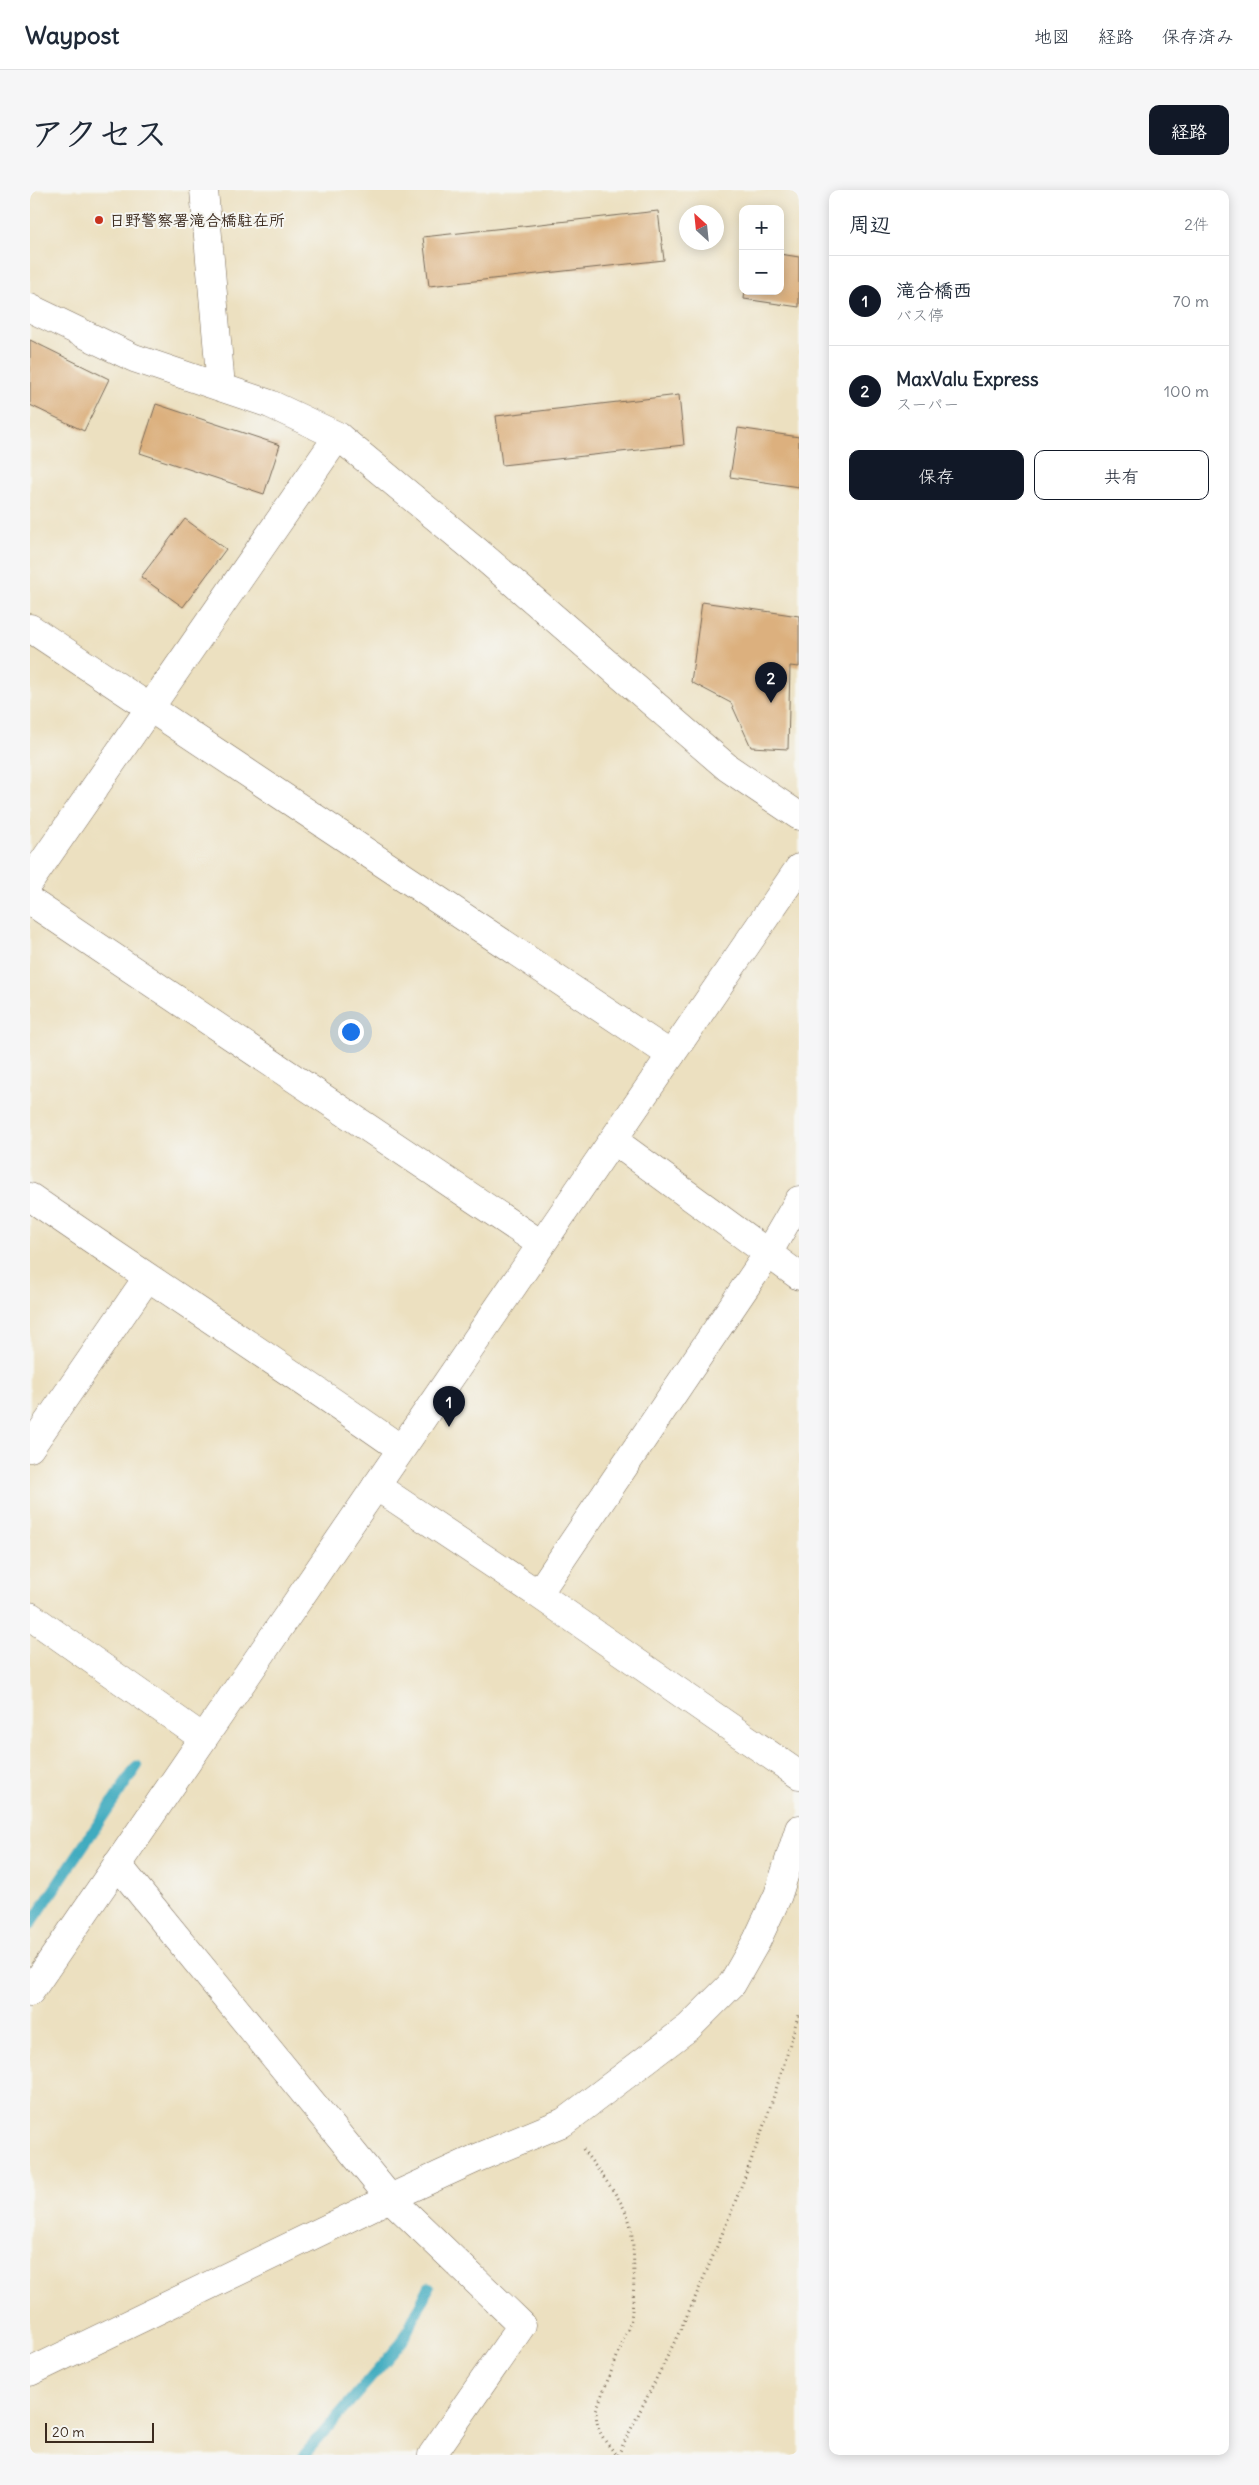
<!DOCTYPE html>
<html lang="ja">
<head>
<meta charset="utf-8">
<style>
	body { margin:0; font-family:Delius,"Klee One",sans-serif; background:#f6f6f7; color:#1f2937 }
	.controls { position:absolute; right:15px; top:15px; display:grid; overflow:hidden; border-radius:10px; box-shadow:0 2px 12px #0003 }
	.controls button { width:45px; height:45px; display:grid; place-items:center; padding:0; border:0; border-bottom:1px solid #e0e1e3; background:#fff; color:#1f2937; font:25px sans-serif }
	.compass { position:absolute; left:649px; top:15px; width:45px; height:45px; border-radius:50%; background:#fff; box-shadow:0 2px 12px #0003; rotate:333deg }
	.scale { position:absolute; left:15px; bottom:12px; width:109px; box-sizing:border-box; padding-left:5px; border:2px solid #3b2a1e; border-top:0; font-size:14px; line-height:18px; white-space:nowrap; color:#3b2a1e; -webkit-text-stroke:4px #f6f6f2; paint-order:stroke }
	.you { position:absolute; left:320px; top:841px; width:18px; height:18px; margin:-12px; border:4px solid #fff; border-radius:50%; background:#1a73e8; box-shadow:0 0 0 8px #1a73e833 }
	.badge { display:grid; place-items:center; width:32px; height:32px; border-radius:50%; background:#111827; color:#fff; font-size:16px; font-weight:700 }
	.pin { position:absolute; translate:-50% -41px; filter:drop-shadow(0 1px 2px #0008) }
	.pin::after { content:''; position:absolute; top:26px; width:18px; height:15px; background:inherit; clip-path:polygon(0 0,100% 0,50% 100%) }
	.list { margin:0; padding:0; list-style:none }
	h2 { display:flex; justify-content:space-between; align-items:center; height:65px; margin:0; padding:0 20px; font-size:21px }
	h2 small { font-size:16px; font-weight:400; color:#747a83 }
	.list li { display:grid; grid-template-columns:32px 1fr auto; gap:15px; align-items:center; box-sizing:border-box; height:90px; padding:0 20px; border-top:1px solid #e0e1e3 }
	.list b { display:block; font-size:19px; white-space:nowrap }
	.list p { margin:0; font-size:16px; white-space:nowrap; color:#747a83 }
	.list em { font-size:16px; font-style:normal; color:#747a83 }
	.actions { display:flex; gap:10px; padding:15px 20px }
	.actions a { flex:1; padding:11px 0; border:1px solid #111827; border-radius:10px; text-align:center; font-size:18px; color:#111827 }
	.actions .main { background:#111827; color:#fff }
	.map { position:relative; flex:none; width:769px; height:2265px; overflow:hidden; border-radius:10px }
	header { display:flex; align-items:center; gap:30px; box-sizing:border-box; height:70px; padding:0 25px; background:#fff; border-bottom:1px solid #e0e1e3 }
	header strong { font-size:24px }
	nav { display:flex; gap:28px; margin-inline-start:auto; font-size:18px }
	.intro { display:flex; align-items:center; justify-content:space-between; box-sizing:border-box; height:120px; padding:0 30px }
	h1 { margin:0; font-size:35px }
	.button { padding:12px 22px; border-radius:10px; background:#111827; color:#fff; font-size:18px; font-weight:700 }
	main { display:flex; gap:30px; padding:0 30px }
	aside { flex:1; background:#fff; border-radius:10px; box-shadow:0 2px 12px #0003 }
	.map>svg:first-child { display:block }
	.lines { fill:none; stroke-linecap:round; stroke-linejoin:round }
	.stream { stroke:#40abbf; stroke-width:11 }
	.building { fill:#dcb07e }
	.minor-casing { stroke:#796a57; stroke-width:29 }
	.tertiary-casing { stroke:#796a57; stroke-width:29 }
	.path { stroke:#796a57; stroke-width:3; stroke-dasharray:1 4; stroke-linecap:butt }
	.minor { stroke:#fff; stroke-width:28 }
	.tertiary { stroke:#fff; stroke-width:28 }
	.poi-dot { fill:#c8321e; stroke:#f6f6f2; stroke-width:2 }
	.labels { text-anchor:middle; stroke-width:4; stroke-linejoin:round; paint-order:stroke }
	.poi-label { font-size:16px; font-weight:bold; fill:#3b2a1e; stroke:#f6f6f2; text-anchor:start }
</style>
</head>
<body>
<header>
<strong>Waypost</strong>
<nav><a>地図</a><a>経路</a><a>保存済み</a></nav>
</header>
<div class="intro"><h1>アクセス</h1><a class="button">経路</a></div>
<main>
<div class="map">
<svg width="769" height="2265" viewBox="0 0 769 2265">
	<rect width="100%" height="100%" fill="#f6f6f2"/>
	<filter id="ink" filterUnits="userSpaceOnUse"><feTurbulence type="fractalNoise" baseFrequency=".02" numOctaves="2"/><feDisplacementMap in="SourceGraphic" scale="10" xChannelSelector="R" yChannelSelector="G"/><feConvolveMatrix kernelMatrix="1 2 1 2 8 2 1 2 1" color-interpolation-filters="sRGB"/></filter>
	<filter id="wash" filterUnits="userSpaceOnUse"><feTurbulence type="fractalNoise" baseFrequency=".0096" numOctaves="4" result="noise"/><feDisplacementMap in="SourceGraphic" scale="20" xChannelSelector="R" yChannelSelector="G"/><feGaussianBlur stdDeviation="1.12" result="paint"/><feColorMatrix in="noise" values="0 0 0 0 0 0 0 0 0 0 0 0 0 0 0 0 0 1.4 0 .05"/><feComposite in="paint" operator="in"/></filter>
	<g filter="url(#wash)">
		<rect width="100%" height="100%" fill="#ece0c0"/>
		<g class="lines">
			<path class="stream" d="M 0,1735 L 107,1576
				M 274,2265 L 372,2152 L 399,2097"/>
		</g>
		<g id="blocks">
			<path class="building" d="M 628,21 L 634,70 L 399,96 L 393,47 Z
				M 750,64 L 769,67 L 769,117 L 714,109 L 715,101 L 750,101 Z
				M 0,150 L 79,189 L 54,241 L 0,215 Z
				M 649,205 L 654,255 L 472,275 L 466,226 Z
				M 126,214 L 250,255 L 234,304 L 110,263 Z
				M 708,238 L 769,247 L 769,297 L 700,287 Z
				M 155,329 L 196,359 L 153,417 L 111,387 Z
				M 672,412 L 769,426 L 769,477 L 760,476 L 758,559 L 721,557 L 701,513 L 661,492 Z"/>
		</g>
	</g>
	<g filter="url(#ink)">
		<use href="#blocks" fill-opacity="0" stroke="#796a57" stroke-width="1"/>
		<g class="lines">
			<defs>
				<path id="minor" d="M 174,0 L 191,197
					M 0,438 L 641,865
					M 0,691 L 308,246
					M 0,711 L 511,1054
					M 583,950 L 769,1086
					M 0,1007 C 123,1092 249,1173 371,1259
					M 0,1258 L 117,1088
					M 346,1296 L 508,1404 L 769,1585
					M 508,1404 L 737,1065 L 769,1010
					M 0,1426 L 173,1548
					M 87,1674 L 360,2008 L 492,2135 L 402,2265
					M 0,2182 L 360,2008 L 447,1968 L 534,1932 L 659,1837 L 702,1794 L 727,1750 L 748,1705 L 769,1639"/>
				<path id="tertiary" d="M 0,118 L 104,168 L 240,214 L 308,246 L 448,362 L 698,578 L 769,626
					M 0,1802 L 769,678"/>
			</defs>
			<use href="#minor" class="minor-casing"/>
			<use href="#tertiary" class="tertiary-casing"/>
			<path class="path" d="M 553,1959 C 567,1980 588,2003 598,2027 C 606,2049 605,2111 600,2134 L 566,2220 C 566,2240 573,2250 587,2265
				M 588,2265 C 617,2206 649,2147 674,2087 C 711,2001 745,1912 769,1822"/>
			<use href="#minor" class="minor"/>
			<use href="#tertiary" class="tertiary"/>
		</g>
	</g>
	<circle class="poi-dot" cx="69" cy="30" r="5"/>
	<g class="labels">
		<g class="poi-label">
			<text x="79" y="36">日野警察署滝合橋駐在所</text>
		</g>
	</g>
</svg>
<div class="controls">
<button>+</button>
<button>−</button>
</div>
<svg class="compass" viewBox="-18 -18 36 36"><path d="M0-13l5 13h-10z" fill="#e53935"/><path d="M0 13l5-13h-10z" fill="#747a83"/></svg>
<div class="scale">20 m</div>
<div class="you"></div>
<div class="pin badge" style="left:419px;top:1237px">1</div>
<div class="pin badge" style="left:741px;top:513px">2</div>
</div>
<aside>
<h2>周辺<small>2件</small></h2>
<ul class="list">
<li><span class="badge">1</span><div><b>滝合橋西</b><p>バス停</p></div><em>70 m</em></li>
<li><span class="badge">2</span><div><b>MaxValu Express</b><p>スーパー</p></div><em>100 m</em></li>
</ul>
<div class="actions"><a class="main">保存</a><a>共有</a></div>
</aside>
</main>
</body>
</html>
